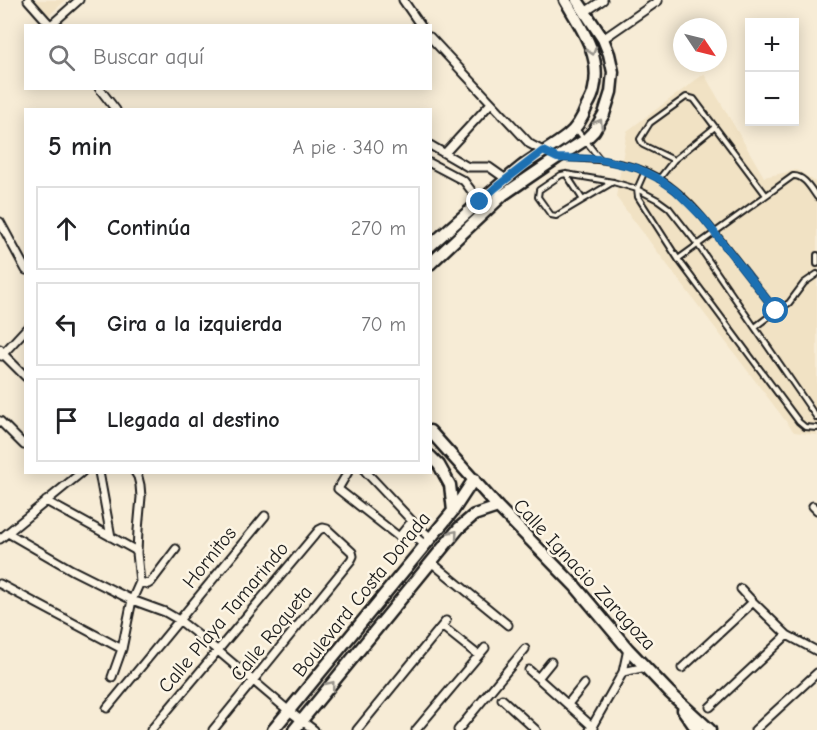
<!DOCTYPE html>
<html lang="es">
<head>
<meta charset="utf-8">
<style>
	body { margin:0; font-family:"Comic Neue",sans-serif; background:#f2f2f2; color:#202124 }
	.controls { position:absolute; right:18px; top:18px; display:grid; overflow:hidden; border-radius:0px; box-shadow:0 3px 15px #0003 }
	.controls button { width:54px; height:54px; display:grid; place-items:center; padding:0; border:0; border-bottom:2px solid #e0e0e0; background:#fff; color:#202124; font:30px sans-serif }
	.compass { position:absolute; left:673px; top:18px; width:54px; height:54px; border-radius:50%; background:#fff; box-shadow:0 3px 15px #0003; rotate:125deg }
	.stop { position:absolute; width:18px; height:18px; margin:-14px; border:4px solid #1f6fb2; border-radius:50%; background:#fff }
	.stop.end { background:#1f6fb2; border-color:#fff; box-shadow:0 2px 6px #0008 }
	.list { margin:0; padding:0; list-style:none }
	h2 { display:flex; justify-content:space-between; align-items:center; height:78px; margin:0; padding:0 24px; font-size:26px }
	h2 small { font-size:20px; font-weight:400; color:#757577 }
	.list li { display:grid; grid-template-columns:39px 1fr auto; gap:18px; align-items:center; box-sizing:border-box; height:84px; margin:0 12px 12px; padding:0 12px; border:2px solid #e0e0e0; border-radius:0px }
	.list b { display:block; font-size:22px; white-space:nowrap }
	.list em { font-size:20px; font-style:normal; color:#757577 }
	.icon { flex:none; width:33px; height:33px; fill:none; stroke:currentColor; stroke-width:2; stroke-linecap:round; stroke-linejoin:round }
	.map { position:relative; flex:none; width:817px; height:730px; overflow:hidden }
	.search { position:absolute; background:#fff; box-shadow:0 3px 15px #0003; left:24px; top:24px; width:408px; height:66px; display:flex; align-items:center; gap:15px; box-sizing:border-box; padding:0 21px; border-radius:0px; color:#757577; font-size:22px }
	.panel { position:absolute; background:#fff; box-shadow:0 3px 15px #0003; left:24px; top:108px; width:408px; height:366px; border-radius:0px }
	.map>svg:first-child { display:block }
	.built { fill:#f1e2c4 }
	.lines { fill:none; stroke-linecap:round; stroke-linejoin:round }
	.lane-casing { stroke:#1c1c1c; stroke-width:8 }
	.street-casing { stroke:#1c1c1c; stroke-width:11 }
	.secondary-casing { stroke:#1c1c1c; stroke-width:15 }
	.lane { stroke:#fcf5e5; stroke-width:4 }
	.street { stroke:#fcf5e5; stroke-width:7 }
	.secondary { stroke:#fcf5e5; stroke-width:10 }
	.oneway { stroke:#97938b }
	.route { stroke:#1f6fb2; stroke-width:8 }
	.labels { text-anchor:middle; stroke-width:5; stroke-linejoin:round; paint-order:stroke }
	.street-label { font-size:20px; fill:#1c1c1c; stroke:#fcf5e5 }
</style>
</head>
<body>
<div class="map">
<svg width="817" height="730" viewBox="0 0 817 730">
	<rect width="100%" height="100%" fill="#f7ecd6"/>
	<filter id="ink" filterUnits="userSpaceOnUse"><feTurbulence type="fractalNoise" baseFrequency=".0167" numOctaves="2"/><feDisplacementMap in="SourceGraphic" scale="12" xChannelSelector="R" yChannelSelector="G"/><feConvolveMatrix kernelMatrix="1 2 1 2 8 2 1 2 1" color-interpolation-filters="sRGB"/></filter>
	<g filter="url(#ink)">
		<path class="built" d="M 32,0 L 66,0 L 47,17 Z
			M 704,74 L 764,177 L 797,170 L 817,183 L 817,435 L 794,432 L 616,197 L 627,131 Z"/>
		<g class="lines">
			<defs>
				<path id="lane" d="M 576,129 L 585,140 L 599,158
					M 564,158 C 591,159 619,160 645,171 C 682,187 707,222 731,253 C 746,272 761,292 776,311 L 789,303 L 804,283 L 817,274
					M 674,160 L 643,145 L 640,139 L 650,123 L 686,97 L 694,99 L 766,195
					M 645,171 L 637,189 L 638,197 L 678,259 L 799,422 L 805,427 L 817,428
					M 566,174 L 583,200
					M 659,179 L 674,160 L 715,127
					M 613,182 L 556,216 L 551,215 L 538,197 L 539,190 L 561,175 L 566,174 L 613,182 L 637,189 L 658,200 L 669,208 L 698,245 L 817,418
					M 817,255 L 817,264
					M 678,259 L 793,176 C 804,175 811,189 817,197
					M 755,327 L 776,311"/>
				<path id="street" d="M 28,0 L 51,26
					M 403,0 L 421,26
					M 585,12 L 603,0
					M 51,25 L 79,0
					M 430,37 L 530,144 L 545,152
					M 603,39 L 658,1
					M 99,88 L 116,110
					M 430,145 L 468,167 L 489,167 L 506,179
					M 445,153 L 491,103
					M 430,163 L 464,181 L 480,202
					M 0,222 L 26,270
					M 0,349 L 3,354 L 26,377
					M 1,356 L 26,329
					M 0,421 L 24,445
					M 99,472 L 111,537
					M 348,472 L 338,489 L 399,537 L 412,521
					M 366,472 L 412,521 L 431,538
					M 46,501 L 135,550 L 137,553
					M 813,506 L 817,510
					M 406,529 L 425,545
					M 8,533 L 72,570 L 132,600 L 165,612 L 179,620 L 217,650 L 289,711 L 314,730
					M 0,539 L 82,472
					M 431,562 L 508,625
					M 140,582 L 148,584 L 151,582 L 176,549
					M 0,584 L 122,649
					M 741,589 L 753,602 L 787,635 L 817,651
					M 443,627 L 478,655
					M 682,668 L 753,602
					M 529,670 L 594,728
					M 623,672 L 646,667
					M 112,677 L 122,649 L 132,600 L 140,582 L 137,553 L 138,530 L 141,497 L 140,485 L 138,477 L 135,472
					M 538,678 L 551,662
					M 502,699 L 536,730
					M 568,704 L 584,684
					M 710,707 L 787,635
					M 107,708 L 265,516
					M 151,730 L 319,530 L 323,528 L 327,529 L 352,552 L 353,556 L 351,560 L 213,730
					M 357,730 L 446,621
					M 416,730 L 485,648
					M 458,730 L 525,649
					M 590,730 L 623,672 L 628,649
					M 755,730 L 817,673"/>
				<path id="secondary" d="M 430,246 C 460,219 490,192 521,167 C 535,156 552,148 567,136 C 576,129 583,117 587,106 C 590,101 593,95 594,89 C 602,55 581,28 565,0
					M 430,264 L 503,195 L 557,158 L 585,140 L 594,131 L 604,114 L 611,92 L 613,72 L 609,54 L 603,39 L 577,0
					M 430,431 L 498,507 L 575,586 L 628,649 L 670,693 L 710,730
					M 430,456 L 439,465 L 450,485 L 453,511
					M 683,710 L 697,730
					M 273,730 L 453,511 L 474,479
					M 294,730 L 459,528 L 474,515 L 498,507"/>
			</defs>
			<use href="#lane" class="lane-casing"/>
			<use href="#street" class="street-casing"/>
			<use href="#secondary" class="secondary-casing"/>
			<use href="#lane" class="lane"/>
			<use href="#street" class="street"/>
			<use href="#secondary" class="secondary"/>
		</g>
		<defs><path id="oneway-chevron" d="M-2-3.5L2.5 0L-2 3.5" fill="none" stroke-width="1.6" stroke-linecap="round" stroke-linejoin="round" transform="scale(1.5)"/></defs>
		<g class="oneway">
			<use href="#oneway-chevron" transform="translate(592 51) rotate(72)"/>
			<use href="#oneway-chevron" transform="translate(599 123) rotate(-59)"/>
			<use href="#oneway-chevron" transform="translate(454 534) rotate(-49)"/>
			<use href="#oneway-chevron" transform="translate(331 685) rotate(-51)"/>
		</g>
	</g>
	<g class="lines" filter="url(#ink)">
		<path class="route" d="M 480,202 L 495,188 L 543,151 L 557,158 L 599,159 L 637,168 L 659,179 L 675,190 L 703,218 L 776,311"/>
	</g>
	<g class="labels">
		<g class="street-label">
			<text transform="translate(209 557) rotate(-51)" y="7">Hornitos</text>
			<text transform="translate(585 574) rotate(47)" y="7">Calle Ignacio Zaragoza</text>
			<text transform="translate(361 594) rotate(-51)" y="7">Boulevard Costa Dorada</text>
			<text transform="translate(223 617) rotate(-50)" y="7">Calle Playa Tamarindo</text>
			<text transform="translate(271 633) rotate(-51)" y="7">Calle Roqueta</text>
		</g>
	</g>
</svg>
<div class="controls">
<button>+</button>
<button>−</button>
</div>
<svg class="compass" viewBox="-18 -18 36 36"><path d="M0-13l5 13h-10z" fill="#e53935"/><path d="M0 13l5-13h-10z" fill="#757577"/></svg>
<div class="stop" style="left:776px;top:311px"></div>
<div class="stop end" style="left:480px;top:202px"></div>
<div class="search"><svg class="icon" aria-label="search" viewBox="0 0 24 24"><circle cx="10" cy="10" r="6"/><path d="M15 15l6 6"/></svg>Buscar aquí</div>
<section class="panel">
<h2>5 min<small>A pie · 340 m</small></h2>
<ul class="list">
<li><svg class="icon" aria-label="ahead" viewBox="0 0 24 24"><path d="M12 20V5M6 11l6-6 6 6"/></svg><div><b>Continúa</b></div><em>270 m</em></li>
<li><svg class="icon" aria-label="left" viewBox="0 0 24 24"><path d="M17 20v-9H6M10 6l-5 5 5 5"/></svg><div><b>Gira a la izquierda</b></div><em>70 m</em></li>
<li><svg class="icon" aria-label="arrive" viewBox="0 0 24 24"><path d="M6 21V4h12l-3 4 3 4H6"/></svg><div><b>Llegada al destino</b></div></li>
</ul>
</section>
</div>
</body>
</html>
